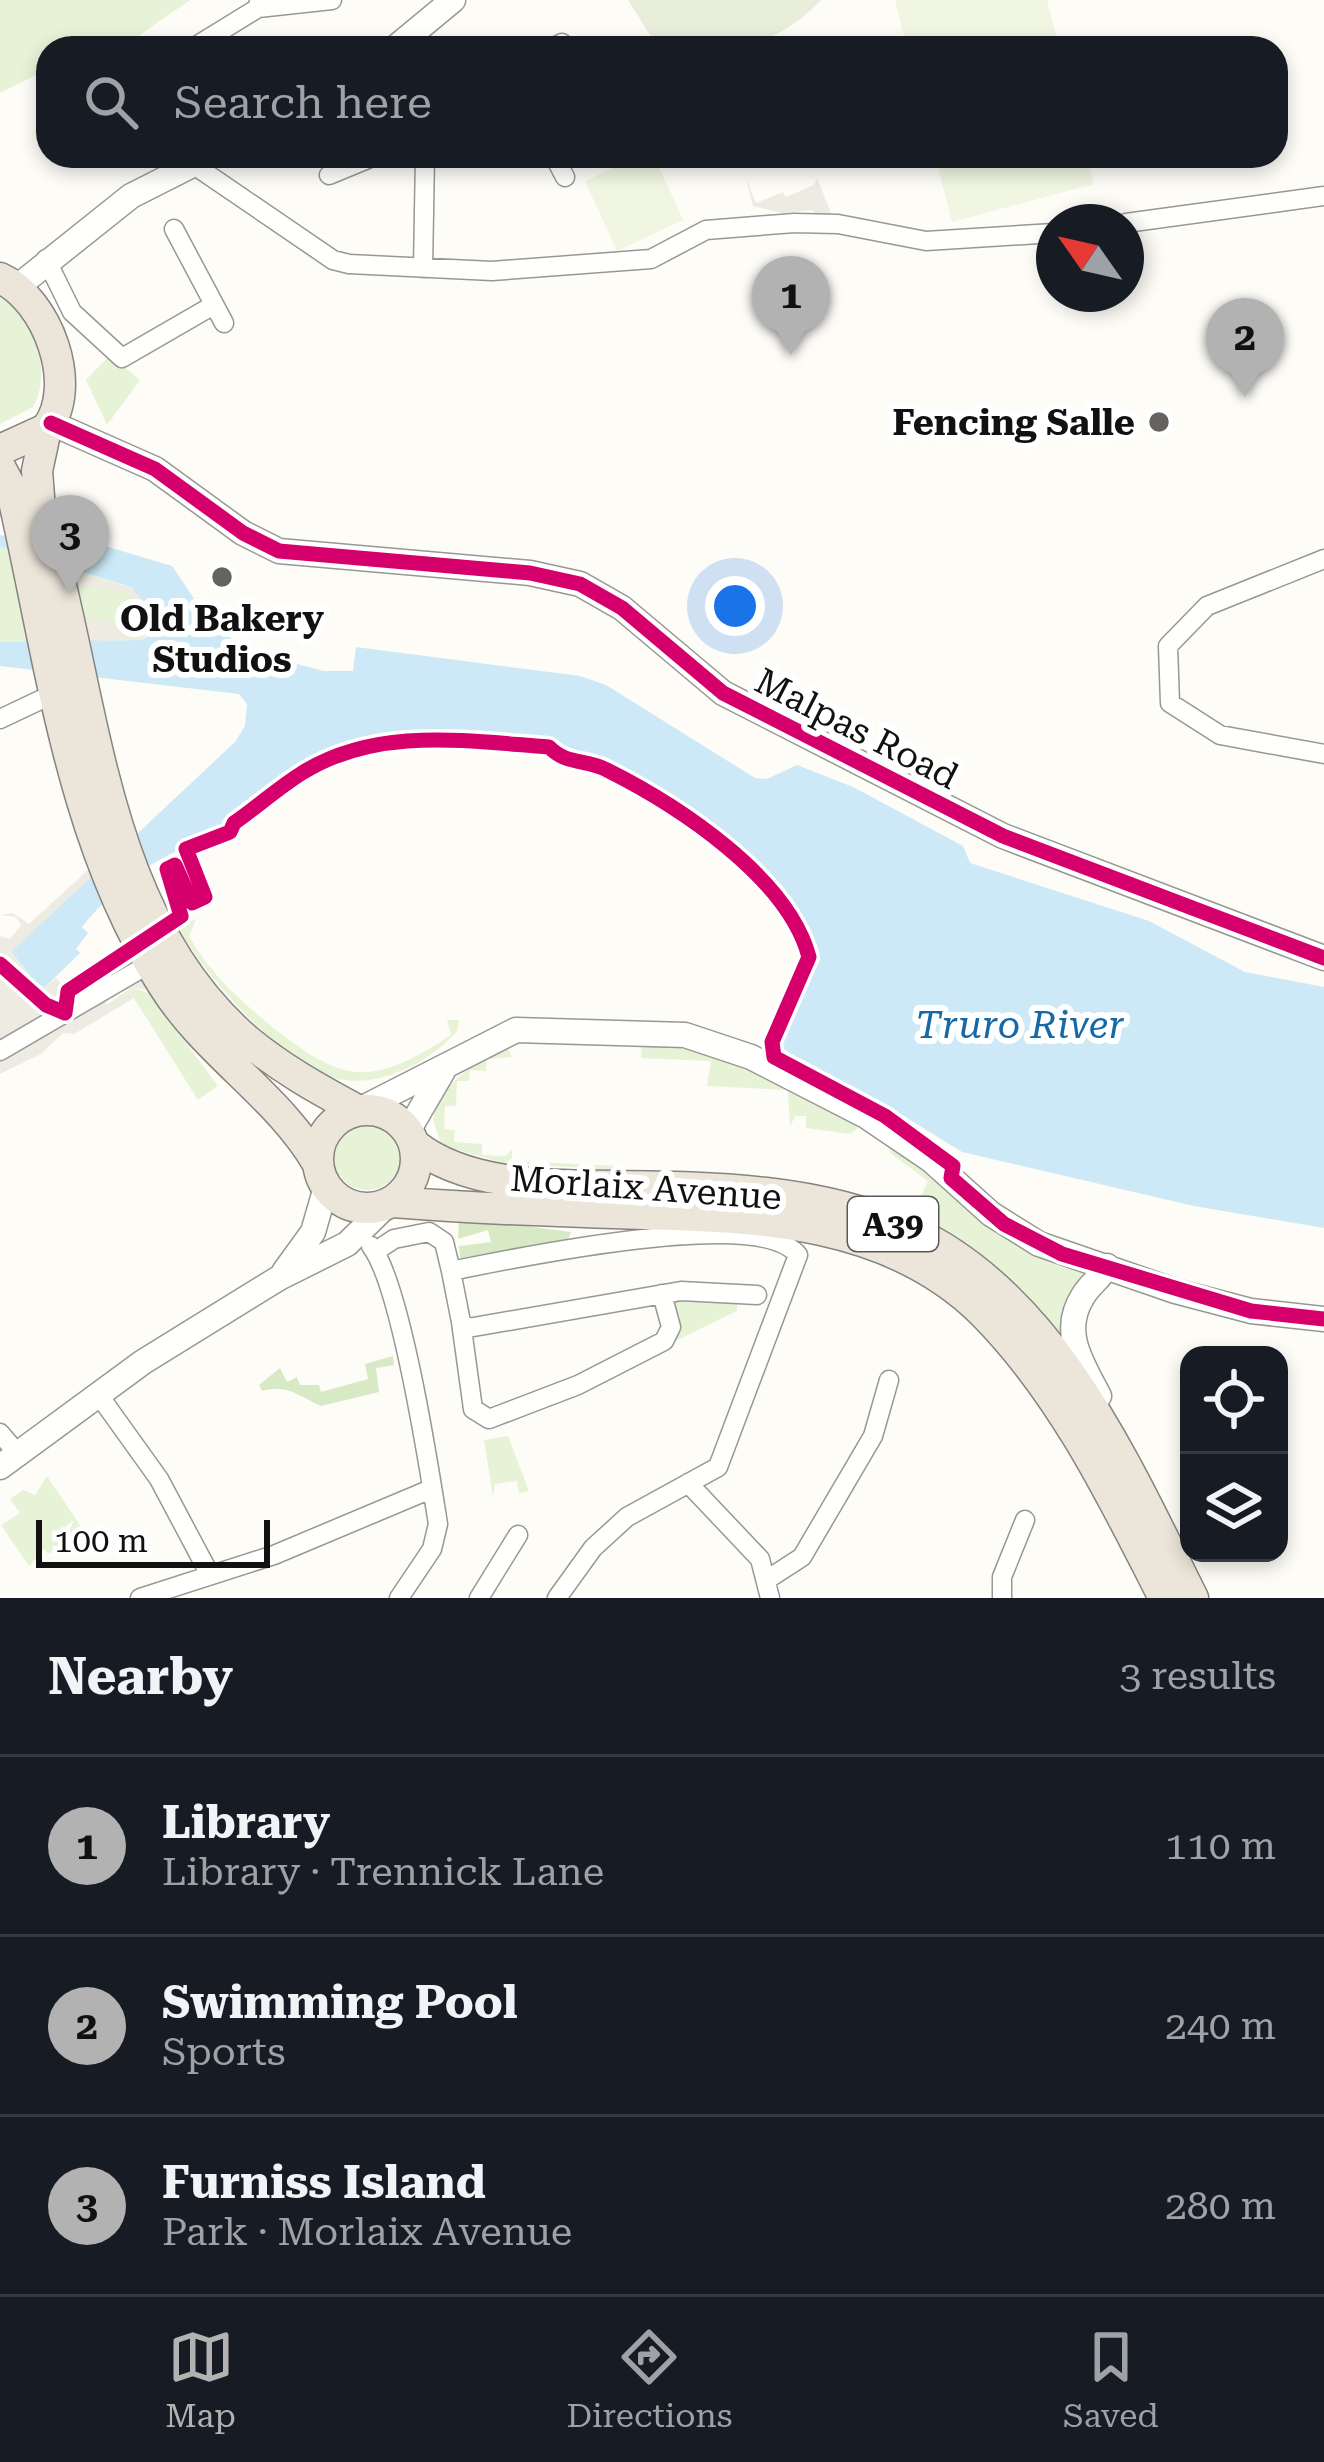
<!DOCTYPE html>
<html lang="en">
<head>
<meta charset="utf-8">
<style>
	body { margin:0; font-family:"Roboto Serif",serif; background:#20242c; color:#f1f3f6 }
	.controls { position:absolute; right:36px; bottom:36px; display:grid; overflow:hidden; border-radius:24px; box-shadow:0 6px 18px #0003 }
	.controls button { width:108px; height:108px; display:grid; place-items:center; padding:0; border:0; border-bottom:3px solid #363941; background:#171b24; color:#f1f3f6; font:60px sans-serif }
	.compass { position:absolute; left:1036px; top:204px; width:108px; height:108px; border-radius:50%; background:#171b24; box-shadow:0 6px 18px #0003; rotate:304deg }
	.scale { position:absolute; left:36px; bottom:30px; width:234px; box-sizing:border-box; padding-left:12px; border:6px solid #111; border-top:0; font-size:33px; line-height:42px; white-space:nowrap; color:#111; -webkit-text-stroke:9px #fff; paint-order:stroke }
	.you { position:absolute; left:735px; top:606px; width:42px; height:42px; margin:-30px; border:9px solid #fff; border-radius:50%; background:#1a73e8; box-shadow:0 0 0 18px #1a73e833 }
	.badge { display:grid; place-items:center; width:78px; height:78px; border-radius:50%; background:#b2b2b3; color:#111; font-size:39px; font-weight:700 }
	.pin { position:absolute; translate:-50% -99px; filter:drop-shadow(0 3px 6px #0008) }
	.pin::after { content:''; position:absolute; top:63px; width:42px; height:36px; background:inherit; clip-path:polygon(0 0,100% 0,50% 100%) }
	.list { margin:0; padding:0; list-style:none }
	h2 { display:flex; justify-content:space-between; align-items:center; height:156px; margin:0; padding:0 48px; font-size:51px }
	h2 small { font-size:39px; font-weight:400; color:#9ea1a6 }
	.list li { display:grid; grid-template-columns:78px 1fr auto; gap:36px; align-items:center; box-sizing:border-box; height:180px; padding:0 48px; border-top:3px solid #363941 }
	.list b { display:block; font-size:45px; white-space:nowrap }
	.list p { margin:0; font-size:39px; white-space:nowrap; color:#9ea1a6 }
	.list em { font-size:39px; font-style:normal; color:#9ea1a6 }
	.icon { flex:none; width:66px; height:66px; fill:none; stroke:currentColor; stroke-width:2; stroke-linecap:round; stroke-linejoin:round }
	.map { position:relative; flex:none; width:1324px; height:1598px; overflow:hidden }
	.search { position:absolute; background:#171b24; box-shadow:0 6px 18px #0003; left:36px; right:36px; top:36px; height:132px; display:flex; align-items:center; gap:30px; box-sizing:border-box; padding:0 42px; border-radius:36px; color:#9ea1a6; font-size:45px }
	.sheet { height:696px; background:#171b24 }
	nav { display:flex; justify-content:space-around; align-items:center; box-sizing:border-box; height:168px; border-top:3px solid #363941; background:#171b24; font-size:33px; color:#9ea1a6 }
	nav a { display:grid; justify-items:center; gap:6px }
	nav .on { color:#b2b2b3 }
	.map>svg:first-child { display:block }
	.green { fill:#e7f3d7 }
	.forest { fill:#d8eac5 }
	.cemetery { fill:#e9eedb }
	.pitch { fill:#f0f6e1 }
	.plaza { fill:#edebe2 }
	.water { fill:#cde8f7 }
	.lines { fill:none; stroke-linecap:round; stroke-linejoin:round }
	.minor-casing { stroke:#979795; stroke-width:21 }
	.tertiary-casing { stroke:#979795; stroke-width:27 }
	.trunk-casing { stroke:#858482; stroke-width:33 }
	.minor { stroke:#fffffe; stroke-width:18 }
	.tertiary { stroke:#fffffe; stroke-width:24 }
	.trunk { stroke:#ece5da; stroke-width:30 }
	.cycleway-casing { stroke:#fff; stroke-width:22 }
	.cycleway { stroke:#d6006c; stroke-width:15 }
	.poi-dot { fill:#646362; stroke:#fff; stroke-width:4.5 }
	.labels { text-anchor:middle; stroke-width:12; stroke-linejoin:round; paint-order:stroke }
	.shield { fill:#fff; stroke:#585858; stroke-width:3 }
	.shield-label { font-size:33px; font-weight:bold; fill:#111 }
	.poi-label { font-size:36px; font-weight:bold; fill:#111; stroke:#fff; text-anchor:end }
	.street-label { font-size:36px; fill:#111; stroke:#fff }
	.water-label { font-size:39px; font-style:italic; fill:#1768a6; stroke:#fff }
</style>
</head>
<body>
<div class="map">
<svg width="1324" height="1598" viewBox="0 0 1324 1598">
	<rect width="100%" height="100%" fill="#fdfcf7"/>
	<path class="green" d="M 0,0 L 190,0 L 121,48 L 48,48 L 48,69 L 0,93 Z
		M 0,298 C 37,311 52,376 33,407 L 0,424 Z
		M 110,355 L 140,380 L 107,425 L 86,380 Z
		M 0,547 L 130,587 L 151,605 L 155,627 L 142,640 L 0,642 Z
		M 196,919 L 189,936 C 210,973 237,998 270,1025 C 343,1084 371,1088 451,1035 L 447,1020 L 459,1020 L 457,1031 C 429,1064 374,1091 330,1077 C 280,1061 202,972 177,926 Z
		M 132,987 L 149,993 L 218,1086 L 198,1100 L 130,992 L 105,1006 Z
		M 642,1043 L 721,1053 L 857,1124 L 857,1129 L 850,1134 L 806,1128 L 806,1116 L 795,1116 L 790,1127 L 788,1090 L 707,1086 L 711,1061 L 641,1058 Z
		M 507,1047 L 512,1057 L 487,1059 L 486,1071 L 470,1070 L 469,1081 L 457,1081 L 456,1106 L 445,1106 L 444,1129 L 455,1130 L 454,1142 L 482,1144 L 482,1155 L 506,1156 L 512,1149 L 512,1161 L 616,1166 L 616,1170 L 503,1163 L 441,1145 L 433,1119 C 443,1080 474,1064 507,1047 Z
		M333 1156a34 34 0 1 1 68 0a34 34 0 1 1-68 0Z
		M 889,1145 L 1085,1272 L 1062,1317 L 1064,1352 L 909,1221 L 928,1181 L 890,1153 Z
		M 673,1297 L 738,1298 L 737,1311 L 669,1344 Z
		M 508,1436 L 529,1491 L 519,1493 L 517,1481 L 495,1484 L 493,1497 L 484,1440 Z
		M 47,1476 L 84,1531 L 48,1554 L 44,1549 L 29,1566 L 1,1525 L 20,1513 L 10,1499 L 23,1490 L 35,1495 Z"/>
	<path class="forest" d="M 459,1217 L 571,1232 L 567,1242 L 461,1265 L 459,1246 L 491,1242 L 488,1230 L 458,1239 Z
		M 393,1356 L 394,1365 L 376,1368 L 379,1392 L 321,1406 C 303,1399 288,1383 262,1391 L 259,1385 L 280,1368 L 287,1382 L 297,1377 L 300,1385 L 319,1385 L 321,1392 L 368,1379 L 365,1364 Z"/>
	<path class="cemetery" d="M 628,0 L 821,0 C 767,55 729,48 658,48 Z"/>
	<path class="pitch" d="M 895,0 L 1047,0 L 1059,48 L 907,48 Z
		M 639,156 L 654,156 L 683,220 L 617,251 L 585,181 Z
		M 935,156 L 1087,156 L 1094,184 L 952,222 Z"/>
	<path class="plaza" d="M 746,178 L 756,203 L 783,192 L 786,197 L 814,185 L 817,178 L 833,218 L 814,216 L 813,210 L 782,213 L 753,206 Z
		M 72,572 L 136,590 L 155,612 L 151,634 L 89,643 L 82,618 L 121,623 L 132,600 L 127,593 L 75,583 Z
		M 88,870 L 91,877 L 11,953 L 42,990 L 56,978 L 71,994 L 128,958 L 147,990 L 132,987 L 106,1000 L 106,1005 L 130,992 L 134,998 L 74,1034 L 63,1033 L 41,1054 L 0,1074 L 0,936 L 10,939 L 21,925 L 16,917 L 0,915 L 13,913 L 29,924 Z"/>
	<path class="water" d="M 0,535 L 65,549 L 88,541 L 172,566 L 207,618 L 246,651 L 324,671 L 353,671 L 356,647 L 580,676 L 606,685 L 755,778 L 767,779 L 797,765 L 853,787 L 963,846 L 970,863 L 1149,921 L 1245,972 L 1324,987 L 1324,1228 L 1194,1206 L 962,1152 L 904,1116 L 776,1052 L 820,960 C 799,903 743,846 692,811 C 586,738 483,709 357,747 C 332,755 302,763 281,777 C 260,791 242,807 222,821 L 224,830 C 161,856 126,873 82,927 L 88,933 L 76,949 L 80,953 L 42,990 L 11,952 L 235,742 L 245,726 L 247,704 L 239,694 L 0,666 L 0,642 L 142,640 L 151,634 L 156,616 L 131,587 L 0,547 Z"/>
	<g class="lines">
		<defs>
			<path id="minor" d="M 258,8 L 332,0
				M 193,48 L 258,8 L 259,0
				M 552,48 L 562,43
				M 554,156 L 565,177
				M 194,165 L 333,260 L 349,264 L 492,271 L 651,259 L 706,230 L 794,223 L 838,224 L 926,241 L 1054,233
				M 329,175 L 375,156
				M 1126,223 L 1324,196
				M 174,229 L 224,323
				M 46,259 L 72,312 L 122,358 L 212,306
				M 423,268 L 425,156
				M 1324,559 L 1207,606 L 1168,646 L 1170,703 L 1220,735 L 1324,754
				M 0,719 L 55,693
				M 0,1051 L 149,964
				M 371,1246 C 401,1285 429,1467 438,1524 L 432,1549 L 399,1598
				M 376,1251 L 394,1239 L 429,1232 L 444,1242 L 451,1271 C 511,1259 758,1206 798,1255 L 718,1467 L 627,1517 L 593,1548 L 557,1598
				M 451,1271 L 461,1322 L 468,1328 L 681,1291 L 757,1295
				M 461,1322 L 473,1409 L 489,1419 L 578,1385 L 664,1341 L 671,1327 L 662,1294
				M 98,1394 L 159,1479 L 210,1575
				M 0,1433 L 18,1454
				M 688,1483 L 760,1559 L 770,1598
				M 768,1579 L 802,1557 L 873,1436 L 889,1380
				M 140,1598 L 274,1555 L 431,1489
				M 479,1598 L 518,1535
				M 1002,1598 L 1002,1577 L 1025,1520"/>
			<path id="tertiary" d="M 395,48 L 453,0
				M 17,287 L 131,196 L 210,156
				M 51,423 L 155,469 L 243,533 L 279,551 L 530,573 L 580,584 L 622,608 L 723,693 L 1003,836 L 1324,958
				M 361,1109 L 516,1030 L 685,1035 L 751,1057 L 866,1116 L 931,1160 L 991,1214 L 1039,1244 L 1175,1291 L 1251,1311 L 1324,1319
				M 408,1131 L 443,1071
				M 284,1272 L 313,1232 L 326,1187
				M 1099,1396 C 1082,1363 1060,1332 1083,1296 C 1090,1284 1101,1278 1107,1266
				M 0,1467 L 143,1362 L 279,1278 L 347,1244 L 389,1203"/>
			<path id="trunk" d="M 0,278 C 47,299 80,386 46,429 L 0,450
				M 46,429 L 37,471 L 40,509 C 97,686 95,910 248,1041 C 282,1069 318,1089 357,1110
				M 0,467 L 11,488 C 50,655 69,838 163,985 C 206,1054 278,1095 318,1164
				M318 1159a49 49 0 1 1 98 0a49 49 0 1 1-98 0Z
				M 415,1145 C 468,1187 552,1185 616,1186 C 715,1187 819,1189 910,1230 C 1054,1296 1126,1465 1193,1598
				M 393,1202 C 457,1207 521,1210 585,1212 C 723,1218 877,1208 983,1313 C 1063,1394 1113,1498 1164,1598"/>
		</defs>
		<use href="#minor" class="minor-casing"/>
		<use href="#tertiary" class="tertiary-casing"/>
		<use href="#trunk" class="trunk-casing"/>
		<use href="#minor" class="minor"/>
		<use href="#tertiary" class="tertiary"/>
		<use href="#trunk" class="trunk"/>
		<defs>
			<path id="cycleway" d="M 51,423 L 155,469 L 243,533 L 279,551 L 530,573 L 580,584 L 622,608 L 723,693 L 1003,836 L 1324,958
				M 0,964 L 46,1005 L 65,1013 L 68,991 L 181,916 L 167,869 L 175,865 L 192,903 L 205,897 L 186,849 L 230,832 L 234,823 C 257,807 278,788 302,773 C 377,726 466,741 549,747 C 568,766 585,758 607,770 C 677,805 788,877 809,957 L 772,1042 L 774,1057 L 885,1116 L 953,1166 L 951,1178 L 1004,1224 L 1062,1254 L 1251,1311 L 1324,1319"/>
		</defs>
		<use href="#cycleway" class="cycleway-casing"/>
		<use href="#cycleway" class="cycleway"/>
	</g>
	<g class="poi-dot">
		<circle cx="1159" cy="422" r="12"/>
		<circle cx="222" cy="577" r="12"/>
	</g>
	<g class="labels">
		<rect class="shield" x="848" y="1197" width="90" height="54" rx="9"/>
		<g class="shield-label">
			<text x="893" y="1236">A39</text>
		</g>
		<g class="poi-label">
			<text x="1135" y="435">Fencing Salle</text>
			<text x="222" y="631" text-anchor="middle">Old Bakery<tspan x="222" dy="41">Studios</tspan></text>
		</g>
		<g class="street-label">
			<text transform="translate(857 728) rotate(27)" y="13">Malpas Road</text>
			<text transform="translate(646 1187) rotate(4)" y="13">Morlaix Avenue</text>
		</g>
		<g class="water-label">
			<text x="1020" y="1038">Truro River</text>
		</g>
	</g>
</svg>
<div class="controls">
<button><svg class="icon" aria-label="locate" viewBox="0 0 24 24"><circle cx="12" cy="12" r="6"/><path d="M12 2v4M12 18v4M2 12h4M18 12h4"/></svg></button>
<button><svg class="icon" aria-label="layers" viewBox="0 0 24 24"><path d="M12 4l9 5-9 5-9-5zM3 14l9 5 9-5"/></svg></button>
</div>
<svg class="compass" viewBox="-18 -18 36 36"><path d="M0-13l5 13h-10z" fill="#e53935"/><path d="M0 13l5-13h-10z" fill="#9ea1a6"/></svg>
<div class="scale">100 m</div>
<div class="you"></div>
<div class="pin badge" style="left:791px;top:355px">1</div>
<div class="pin badge" style="left:1245px;top:397px">2</div>
<div class="pin badge" style="left:70px;top:594px">3</div>
<div class="search"><svg class="icon" aria-label="search" viewBox="0 0 24 24"><circle cx="10" cy="10" r="6"/><path d="M15 15l6 6"/></svg>Search here</div>
</div>
<section class="sheet">
<h2>Nearby<small>3 results</small></h2>
<ul class="list">
<li><span class="badge">1</span><div><b>Library</b><p>Library · Trennick Lane</p></div><em>110 m</em></li>
<li><span class="badge">2</span><div><b>Swimming Pool</b><p>Sports</p></div><em>240 m</em></li>
<li><span class="badge">3</span><div><b>Furniss Island</b><p>Park · Morlaix Avenue</p></div><em>280 m</em></li>
</ul>
</section>
<nav>
<a class="on"><svg class="icon" aria-label="map" viewBox="0 0 24 24"><path d="M3 6l6-2 6 2 6-2v14l-6 2-6-2-6 2zM9 4v14M15 6v14"/></svg>Map</a>
<a><svg class="icon" aria-label="directions" viewBox="0 0 24 24"><path d="M12 3l9 9-9 9-9-9zM9 14v-3h6M13 9l2 2-2 2"/></svg>Directions</a>
<a><svg class="icon" aria-label="saved" viewBox="0 0 24 24"><path d="M7 4h10v16l-5-4-5 4z"/></svg>Saved</a>
</nav>
</body>
</html>
